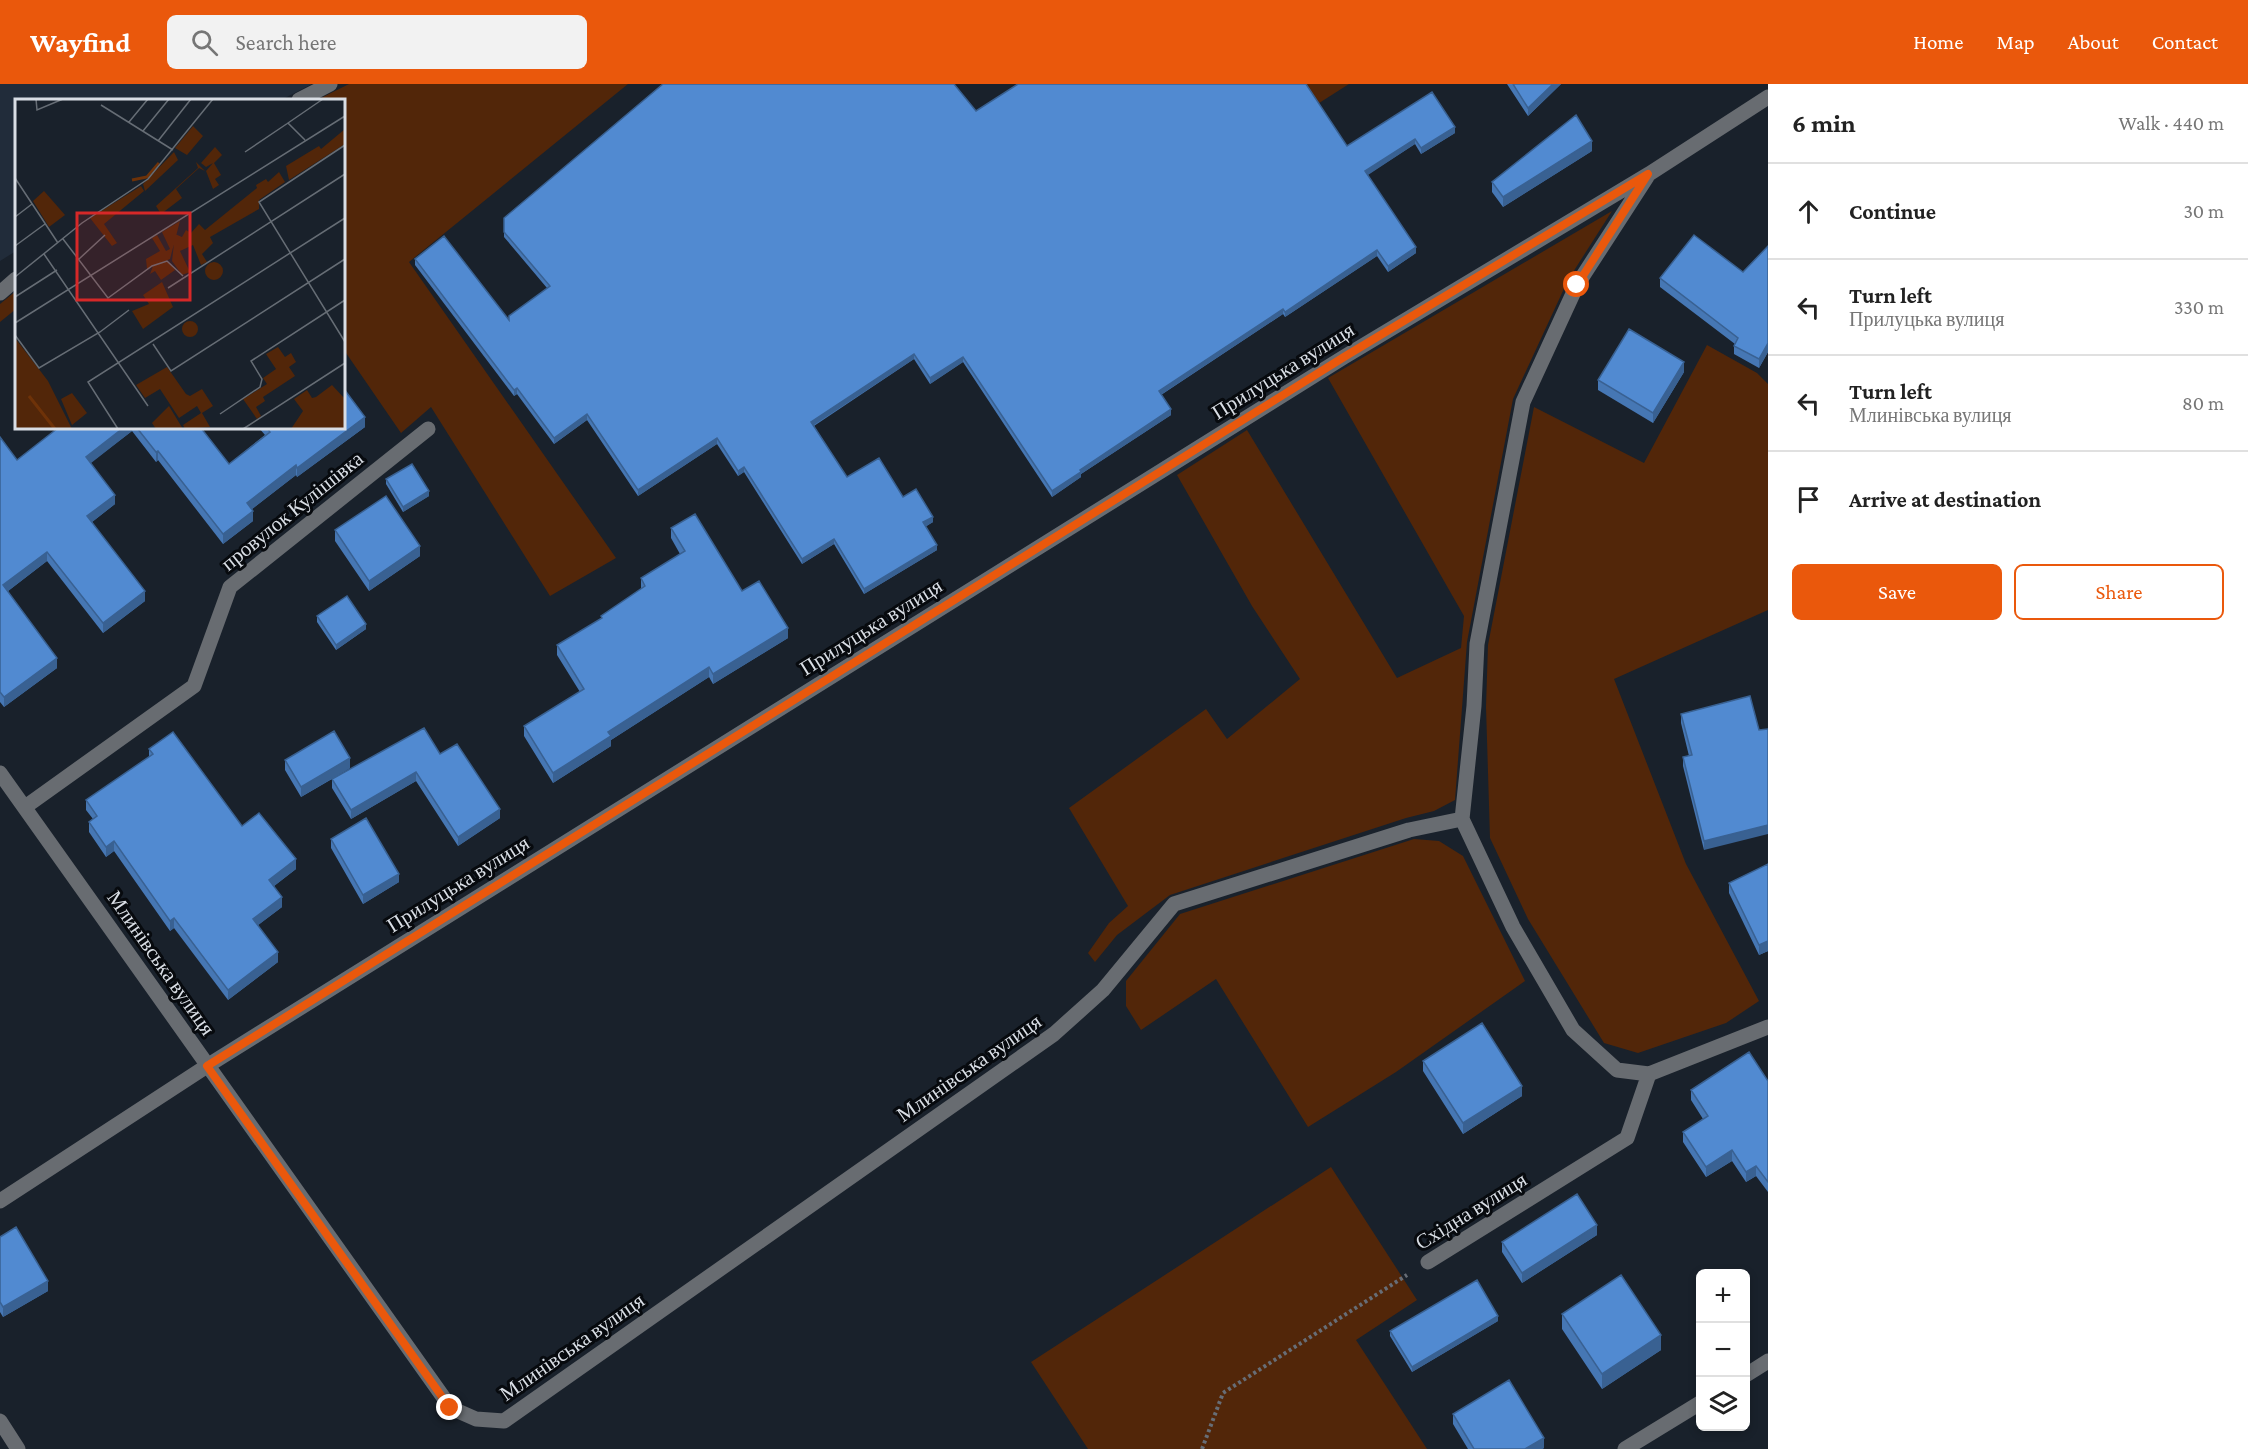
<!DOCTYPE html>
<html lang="en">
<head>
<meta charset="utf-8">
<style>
	body { margin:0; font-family:"Crimson Pro",serif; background:#f2f2f2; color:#222 }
	.controls { position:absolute; right:18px; bottom:18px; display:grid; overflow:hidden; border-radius:9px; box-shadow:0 3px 9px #0003 }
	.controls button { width:54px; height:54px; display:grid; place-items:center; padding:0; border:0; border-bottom:2px solid #e0e0e0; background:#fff; color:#222; font:30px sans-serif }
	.stop { position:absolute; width:18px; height:18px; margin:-14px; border:4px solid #ea580c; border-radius:50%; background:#fff }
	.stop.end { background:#ea580c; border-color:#fff; box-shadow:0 2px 6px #0008 }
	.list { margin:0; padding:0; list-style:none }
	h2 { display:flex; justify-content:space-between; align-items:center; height:78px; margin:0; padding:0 24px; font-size:26px }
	h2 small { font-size:20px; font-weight:400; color:#767676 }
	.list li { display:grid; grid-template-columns:39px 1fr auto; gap:18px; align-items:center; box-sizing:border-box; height:96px; padding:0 24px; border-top:2px solid #e0e0e0 }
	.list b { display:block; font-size:22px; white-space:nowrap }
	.list p { margin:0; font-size:20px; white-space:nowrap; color:#767676 }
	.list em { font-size:20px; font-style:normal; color:#767676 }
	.actions { display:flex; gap:12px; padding:18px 24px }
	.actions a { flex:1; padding:14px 0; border:2px solid #ea580c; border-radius:9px; text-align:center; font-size:21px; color:#ea580c }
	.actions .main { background:#ea580c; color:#fff }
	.icon { flex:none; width:33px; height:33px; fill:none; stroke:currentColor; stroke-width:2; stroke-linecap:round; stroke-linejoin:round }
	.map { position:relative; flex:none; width:1768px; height:1365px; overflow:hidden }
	header { display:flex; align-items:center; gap:36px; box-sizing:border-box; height:84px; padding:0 30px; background:#ea580c; color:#fff }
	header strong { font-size:28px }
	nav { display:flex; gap:33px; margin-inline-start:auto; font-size:21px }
	.search { width:420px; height:54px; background:#f2f2f2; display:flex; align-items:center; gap:15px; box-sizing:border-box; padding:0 21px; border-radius:9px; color:#767676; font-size:22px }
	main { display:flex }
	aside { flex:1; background:#fff }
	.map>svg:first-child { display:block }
	.built { fill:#212c3a }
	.green { fill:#522609 }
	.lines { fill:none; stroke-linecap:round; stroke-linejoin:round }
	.path { stroke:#676d76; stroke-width:4; stroke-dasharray:3 3; stroke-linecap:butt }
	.minor { stroke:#686c71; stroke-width:15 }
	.wall { fill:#4677b4 }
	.shaded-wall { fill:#396192 }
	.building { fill:#518ad1; stroke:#396192; stroke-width:1.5 }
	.route { stroke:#ea580c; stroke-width:8 }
	.labels { text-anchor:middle; stroke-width:6; stroke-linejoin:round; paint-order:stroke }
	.street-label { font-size:21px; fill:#d9dee5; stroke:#070a0e }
	.inset-river { fill:none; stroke:#6e3208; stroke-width:3 }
	.inset-road { fill:none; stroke:#666d75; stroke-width:1.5 }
	.view { fill:#d62828; fill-opacity:0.15; stroke:#d62828; stroke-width:3 }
	.inset-edge { fill:none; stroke:#d9dee5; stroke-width:3 }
</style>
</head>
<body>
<header>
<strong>Wayfind</strong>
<div class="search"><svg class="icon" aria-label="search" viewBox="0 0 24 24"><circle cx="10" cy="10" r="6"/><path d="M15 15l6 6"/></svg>Search here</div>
<nav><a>Home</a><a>Map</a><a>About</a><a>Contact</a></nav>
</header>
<main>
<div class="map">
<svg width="1768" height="1365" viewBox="0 0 1768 1365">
	<rect width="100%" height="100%" fill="#19212b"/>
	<path class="built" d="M 0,0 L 312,0 L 281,16 L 16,16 L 16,167 L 0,177 Z"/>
	<path class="green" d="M 349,0 L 628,0 L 409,178 L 616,474 L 550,512 L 431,323 L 401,349 L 344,266 L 344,16 L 317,16 Z
		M 1302,0 L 1349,0 L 1316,21 Z
		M 1612,127 L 1568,196 L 1513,315 L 1467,558 L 1455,716 L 1434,727 L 1406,734 L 1170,811 L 1117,851 L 1095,878 L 1088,869 L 1109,839 L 1128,822 L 1069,724 L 1206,625 L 1227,655 L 1300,595 L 1252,522 L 1177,391 L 1247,346 L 1397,594 L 1461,564 L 1464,532 L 1328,294 Z
		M 16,207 L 16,225 L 0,238 L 0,220 Z
		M 1707,261 L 1757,289 L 1768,300 L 1768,526 L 1614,595 L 1686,780 L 1759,917 L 1726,939 L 1638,969 L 1604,959 L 1528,835 L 1490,754 L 1486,623 L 1488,561 L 1534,323 L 1644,379 Z
		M 1414,755 L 1439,757 L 1463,772 L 1525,897 L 1396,988 L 1308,1043 L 1216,895 L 1141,946 L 1126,922 L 1126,897 L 1180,830 Z
		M 1331,1083 L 1417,1216 L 1356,1256 L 1427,1365 L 1088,1365 L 1031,1278 Z"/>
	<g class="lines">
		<path class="path" d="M 1202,1365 L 1223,1309 L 1407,1191"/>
		<path class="minor" d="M 299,16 L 330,0
			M 0,209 L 16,195
			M 0,689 L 451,1324 L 476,1335 L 504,1337 L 1054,950 L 1103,906 L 1174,820 L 1409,746 L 1462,735 L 1513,843 L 1573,946 L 1617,986 L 1649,990
			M 25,723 L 194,602 L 230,503 L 428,345
			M 1462,735 L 1474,622 L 1477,560 L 1523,318 L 1577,201 L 1647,93
			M 0,1117 L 207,982 L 1344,273 L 1649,90 L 1768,13
			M 1428,1178 L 1627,1054 L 1649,990 L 1768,943
			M 1746,1291 L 1768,1277
			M 0,1337 L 18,1365
			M 1625,1365 L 1700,1319"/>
	</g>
	<path class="wall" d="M 1507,0 L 1561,0 L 1528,32 Z
		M 976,27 L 1347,62 L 1455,49 L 1421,70 L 1415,60 L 1367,91 L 1416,169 L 1388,188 L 1377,172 L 1285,233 L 1283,230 L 1161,311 L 1171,331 L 1081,390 L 1081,393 L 1052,413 L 963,278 L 930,300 L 914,275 L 814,342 L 847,393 L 903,413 L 933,438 L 925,443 L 937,466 L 864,510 L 834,460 L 802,480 L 744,388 L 738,392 L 717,360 L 638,412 L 587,336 L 554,360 L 517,310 L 514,312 L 415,181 L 415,175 L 509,236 L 547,204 L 504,153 L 504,134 Z
		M 1592,67 L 1503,123 L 1492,108 L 1492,98 Z
		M 1768,162 L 1768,268 L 1759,284 L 1734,270 L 1734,262 L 1735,260 L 1660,203 L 1660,194 L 1743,188 Z
		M 1684,288 L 1653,339 L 1598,306 L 1598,296 Z
		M 365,343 L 297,393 L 296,391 L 252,425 L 253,437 L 223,460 L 158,376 L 156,378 L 132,347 L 90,379 L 115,420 L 92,438 L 145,517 L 103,549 L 47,477 L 8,507 L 57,584 L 4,623 L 0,618 L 0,353 L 17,376 L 58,344 L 201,344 L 229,380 L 265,351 L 259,344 Z
		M 386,395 L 429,412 L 403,428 L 386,400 Z
		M 671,444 L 742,507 L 788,554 L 713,600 L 709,593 L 611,656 L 611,662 L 553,699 L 524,652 L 524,642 L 580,608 L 557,571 L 557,561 L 601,535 L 601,532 L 641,505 L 641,494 L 680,470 L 671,454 Z
		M 335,446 L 420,472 L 369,507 L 335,457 Z
		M 317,532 L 366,545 L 336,566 L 317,538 Z
		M 1681,630 L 1759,646 L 1704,766 L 1683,682 L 1683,673 L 1689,672 L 1681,639 Z
		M 149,665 L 242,742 L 296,785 L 274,802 L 282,823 L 258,841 L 278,878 L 228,916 L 174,844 L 170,847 L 114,767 L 106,773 L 89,748 L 89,738 L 93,735 L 86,726 L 86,716 L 149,673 Z
		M 440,670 L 500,734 L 458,762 L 416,697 L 351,735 L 332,704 L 332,695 L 301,713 L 285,686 L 285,676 L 350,684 L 335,693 Z
		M 331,755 L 399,798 L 363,820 L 331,764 Z
		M 1768,780 L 1768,867 L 1759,871 L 1729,809 L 1729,799 Z
		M 1423,977 L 1522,1012 L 1463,1050 L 1423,987 Z
		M 1768,997 L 1768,1108 L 1756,1092 L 1746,1098 L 1732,1077 L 1706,1093 L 1683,1058 L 1683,1048 L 1703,1035 L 1691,1016 L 1691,1006 Z
		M 1597,1151 L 1522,1199 L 1502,1168 L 1502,1158 Z
		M 0,1153 L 48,1207 L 3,1233 L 0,1228 Z
		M 1562,1230 L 1661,1266 L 1602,1305 L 1562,1245 Z
		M 1498,1237 L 1412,1288 L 1390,1252 L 1390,1247 Z
		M 1453,1330 L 1544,1364 L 1542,1365 L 1468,1365 L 1453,1340 Z"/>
	<path class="shaded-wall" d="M 1553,0 L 1561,0 L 1528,32 L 1528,24 Z
		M 1455,43 L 1455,49 L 1421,70 L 1421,64 Z
		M 1415,55 L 1415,60 L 1365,93 L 1365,87 Z
		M 1592,57 L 1592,67 L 1503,123 L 1503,113 Z
		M 1416,163 L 1416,169 L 1388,188 L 1388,182 Z
		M 1377,166 L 1377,172 L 1285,233 L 1285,228 Z
		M 1283,225 L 1283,230 L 1159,312 L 1159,307 Z
		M 1768,259 L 1768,268 L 1759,284 L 1759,275 Z
		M 914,270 L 914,275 L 811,343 L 811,338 Z
		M 963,273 L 963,278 L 930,300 L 930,294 Z
		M 1684,278 L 1684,288 L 1653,339 L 1653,329 Z
		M 517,304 L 517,310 L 514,312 L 514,306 Z
		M 1171,325 L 1171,331 L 1081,390 L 1081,393 L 1052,413 L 1052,407 L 1080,386 Z
		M 587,330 L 587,336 L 554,360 L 554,354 Z
		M 365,333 L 365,343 L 297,393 L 297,384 Z
		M 123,344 L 132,344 L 132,347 L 86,383 L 86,373 Z
		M 717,354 L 717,360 L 638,412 L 638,406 Z
		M 158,367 L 158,376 L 156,378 L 156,368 Z
		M 296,381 L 296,391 L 247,429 L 247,419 Z
		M 744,383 L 744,388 L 738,392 L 738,387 Z
		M 429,407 L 429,412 L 403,428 L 403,423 Z
		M 115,411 L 115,420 L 87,442 L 87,432 Z
		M 253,427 L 253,437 L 223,460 L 223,450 Z
		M 933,433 L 933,438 L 923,444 L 923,438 Z
		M 834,455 L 834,460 L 802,480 L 802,475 Z
		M 937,461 L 937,466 L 864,510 L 864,505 Z
		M 420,462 L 420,472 L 369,507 L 369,497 Z
		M 47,468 L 47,477 L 3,511 L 3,501 Z
		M 145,507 L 145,517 L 103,549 L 103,539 Z
		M 366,540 L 366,545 L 336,566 L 336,561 Z
		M 788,544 L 788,554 L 713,600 L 713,590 Z
		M 57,574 L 57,584 L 4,623 L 4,613 Z
		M 709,583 L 709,593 L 611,656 L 611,662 L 553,699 L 553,689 L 608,648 Z
		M 350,674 L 350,684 L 301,713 L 301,703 Z
		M 416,688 L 416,697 L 351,735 L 351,726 Z
		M 500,725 L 500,734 L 458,762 L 458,753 Z
		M 1768,741 L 1768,750 L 1704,766 L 1704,757 Z
		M 114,757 L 114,767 L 106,773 L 106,763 Z
		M 296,775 L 296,785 L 269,806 L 269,796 Z
		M 399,790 L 399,798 L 363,820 L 363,811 Z
		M 282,813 L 282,823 L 253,845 L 253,835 Z
		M 174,834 L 174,844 L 170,847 L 170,837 Z
		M 1768,857 L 1768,867 L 1759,871 L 1759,861 Z
		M 278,868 L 278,878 L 228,916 L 228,906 Z
		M 1522,1002 L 1522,1012 L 1463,1050 L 1463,1039 Z
		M 1732,1066 L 1732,1077 L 1706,1093 L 1706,1083 Z
		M 1756,1082 L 1756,1092 L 1746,1098 L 1746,1088 Z
		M 1597,1141 L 1597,1151 L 1522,1199 L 1522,1189 Z
		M 48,1197 L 48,1207 L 3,1233 L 3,1223 Z
		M 1498,1232 L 1498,1237 L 1412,1288 L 1412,1283 Z
		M 1661,1251 L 1661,1266 L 1602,1305 L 1602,1290 Z
		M 1544,1354 L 1544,1364 L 1542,1365 L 1525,1365 Z"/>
	<path class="building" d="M 663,0 L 954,0 L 976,27 L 1018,0 L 1306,0 L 1347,62 L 1432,8 L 1455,43 L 1421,64 L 1415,55 L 1365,87 L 1416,163 L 1388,182 L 1377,166 L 1285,228 L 1283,225 L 1159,307 L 1171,325 L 1080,386 L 1081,388 L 1052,407 L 963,273 L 930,294 L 914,270 L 811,338 L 847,393 L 879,374 L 903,413 L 916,405 L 933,433 L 923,438 L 937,461 L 864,505 L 834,455 L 802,475 L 744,383 L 738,387 L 717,354 L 638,406 L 587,330 L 554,354 L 517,304 L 514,306 L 415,175 L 444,152 L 509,236 L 509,232 L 550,202 L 504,148 L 504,134 Z
		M 1513,0 L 1553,0 L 1528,24 Z
		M 1576,31 L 1592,57 L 1503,113 L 1492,98 Z
		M 1694,151 L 1743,188 L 1768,162 L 1768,259 L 1759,275 L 1734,262 L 1738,254 L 1660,194 Z
		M 1629,245 L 1684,278 L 1653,329 L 1598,296 Z
		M 344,305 L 365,333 L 297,384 L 296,381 L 247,419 L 253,427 L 223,450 L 158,367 L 156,368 L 137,344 L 201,344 L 229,380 L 270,348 L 267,344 L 344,344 Z
		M 58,344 L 123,344 L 86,373 L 115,411 L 87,432 L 145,507 L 103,539 L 47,468 L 3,501 L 57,574 L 4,613 L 0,608 L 0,353 L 17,376 Z
		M 412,380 L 429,407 L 403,423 L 386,395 Z
		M 386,412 L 420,462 L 369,497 L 335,446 Z
		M 695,430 L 742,507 L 759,497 L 788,544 L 713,590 L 709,583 L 608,648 L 611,652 L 553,689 L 524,642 L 584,605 L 557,561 L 602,534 L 601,532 L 645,502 L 641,494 L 685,467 L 671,444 Z
		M 347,512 L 366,540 L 336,561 L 317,532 Z
		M 1750,612 L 1759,646 L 1768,645 L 1768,741 L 1704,757 L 1683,673 L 1692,671 L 1681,630 Z
		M 424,644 L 440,670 L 457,660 L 500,725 L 458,753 L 416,688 L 351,726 L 332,695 Z
		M 334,647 L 350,674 L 301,703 L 285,676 Z
		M 173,648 L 242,742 L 259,729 L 296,775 L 269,796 L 282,813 L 253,835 L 278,868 L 228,906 L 174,834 L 170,837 L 114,757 L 106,763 L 89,738 L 97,732 L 86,716 L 153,670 L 149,665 Z
		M 366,734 L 399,790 L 363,811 L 331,755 Z
		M 1768,780 L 1768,857 L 1759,861 L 1729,799 Z
		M 1482,939 L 1522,1002 L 1463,1039 L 1423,977 Z
		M 1749,968 L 1768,997 L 1768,1098 L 1756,1082 L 1746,1088 L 1732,1066 L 1706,1083 L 1683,1048 L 1708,1032 L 1691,1006 Z
		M 1577,1110 L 1597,1141 L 1522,1189 L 1502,1158 Z
		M 16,1143 L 48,1197 L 3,1223 L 0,1218 L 0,1153 Z
		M 1621,1191 L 1661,1251 L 1602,1290 L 1562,1230 Z
		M 1477,1196 L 1498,1232 L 1412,1283 L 1390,1247 Z
		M 1509,1296 L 1544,1354 L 1525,1365 L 1474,1365 L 1453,1330 Z"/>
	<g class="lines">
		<path class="route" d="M 450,1324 L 207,982 L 1344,273 L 1648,90 L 1577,201"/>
	</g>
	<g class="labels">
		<g class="street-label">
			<text transform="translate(1283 287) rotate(-32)" y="7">Прилуцька вулиця</text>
			<text transform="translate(292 427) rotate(-39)" y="7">провулок Кулішівка</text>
			<text transform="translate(871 543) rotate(-32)" y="7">Прилуцька вулиця</text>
			<text transform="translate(458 800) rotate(-32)" y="7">Прилуцька вулиця</text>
			<text transform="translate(161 879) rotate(55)" y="7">Млинівська вулиця</text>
			<text transform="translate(969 984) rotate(-35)" y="7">Млинівська вулиця</text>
			<text transform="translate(1471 1127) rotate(-32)" y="7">Східна вулиця</text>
			<text transform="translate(572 1263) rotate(-35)" y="7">Млинівська вулиця</text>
		</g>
	</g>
	<g transform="translate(15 15)">
		<rect width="330" height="330" fill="#19212b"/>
		<path d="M 178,27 L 188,37 L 172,56 L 160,49 ZM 330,30 L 330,45 L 274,81 L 271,67 L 304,47 L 306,50 ZM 200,48 L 207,56 L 199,64 L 206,76 L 200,80 L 204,86 L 198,90 L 191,72 L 198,64 L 191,68 L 186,64 ZM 159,53 L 163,61 L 130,92 L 128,85 ZM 181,63 L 190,72 L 184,69 L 161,90 L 167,99 L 146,115 L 141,107 L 183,69 ZM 264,73 L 270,83 L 244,101 L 244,110 L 195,138 L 198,144 L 187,155 L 192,163 L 186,166 L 178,146 L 165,152 L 175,173 L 167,176 L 157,162 L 160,135 L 167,138 L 171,131 L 176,134 L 184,125 L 190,131 L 242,89 L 241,86 L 251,80 L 253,83 ZM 126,87 L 129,92 L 89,125 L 102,144 L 97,147 L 75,119 ZM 29,92 L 50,116 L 34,128 L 18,102 ZM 165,122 L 155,160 L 132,170 L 131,160 L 145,152 L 137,139 L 142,136 L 151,152 L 155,150 L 147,133 ZM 153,162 L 160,171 L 146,181 L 140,172 L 135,175 L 138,167 ZM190 172a9 9 0 1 1 18 0a9 9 0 1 1-18 0ZM 147,183 L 158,208 L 128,230 L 117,212 L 134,205 L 128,196 ZM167 230a8 8 0 1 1 16 0a8 8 0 1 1-16 0ZM 0,239 L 33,282 L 57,330 L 0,330 ZM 263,248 L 270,258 L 276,254 L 281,263 L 274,268 L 280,277 L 248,298 L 250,302 L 241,308 L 246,317 L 242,320 L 228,300 L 252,285 L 248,279 L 261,270 L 251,255 ZM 152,268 L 171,295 L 175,297 L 187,290 L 198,307 L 187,314 L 195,328 L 170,330 L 168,326 L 186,314 L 182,307 L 164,319 L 145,290 L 130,299 L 121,286 ZM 317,286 L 330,300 L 330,330 L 276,330 L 288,312 L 279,300 L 292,291 L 297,299 L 301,298 ZM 57,294 L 72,314 L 57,326 L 46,300 ZM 154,307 L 168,330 L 141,330 L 137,324 Z" fill="#522609"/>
		<path class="inset-river" d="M 117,81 L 132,78 L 144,64M 14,297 L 40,330"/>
		<path class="inset-road" d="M 21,0 L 22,11 L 48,0M 86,6 L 158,51M 114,23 L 133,0M 128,32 L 154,0M 290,41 L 273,24 L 308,0M 143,42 L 176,0M 330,46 L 244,103 L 330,243M 230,53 L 273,24M 0,79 L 43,144M 0,118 L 17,105M 48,140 L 93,199 L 137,167 L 152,162 L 168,177M 0,147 L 30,125M 29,155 L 133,307M 64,160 L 90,136M 0,178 L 67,124 L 133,80 L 198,0M 153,189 L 330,75M 0,198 L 42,171M 0,224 L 330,17M 0,236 L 24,269 L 85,233 L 114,211M 138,245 L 156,272 L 330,160M 205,315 L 245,288 L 247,280 L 236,262 L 330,201M 103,330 L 73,283 L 330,119M 228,330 L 330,264"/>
		<path class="view" d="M 62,114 L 175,114 L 175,201 L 62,201 Z"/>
		<rect width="330" height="330" class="inset-edge"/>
	</g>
</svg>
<div class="controls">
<button>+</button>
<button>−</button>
<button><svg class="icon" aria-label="layers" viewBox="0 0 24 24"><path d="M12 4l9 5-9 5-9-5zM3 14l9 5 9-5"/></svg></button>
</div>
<div class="stop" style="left:1577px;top:201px"></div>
<div class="stop end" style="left:450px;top:1324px"></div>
</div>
<aside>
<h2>6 min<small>Walk · 440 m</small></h2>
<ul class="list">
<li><svg class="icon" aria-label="ahead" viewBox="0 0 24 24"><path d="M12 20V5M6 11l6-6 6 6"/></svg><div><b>Continue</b></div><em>30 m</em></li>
<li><svg class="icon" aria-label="left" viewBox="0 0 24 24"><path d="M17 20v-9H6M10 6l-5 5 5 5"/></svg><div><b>Turn left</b><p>Прилуцька вулиця</p></div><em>330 m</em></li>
<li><svg class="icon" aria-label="left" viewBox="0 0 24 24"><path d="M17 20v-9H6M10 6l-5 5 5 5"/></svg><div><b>Turn left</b><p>Млинівська вулиця</p></div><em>80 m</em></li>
<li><svg class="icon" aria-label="arrive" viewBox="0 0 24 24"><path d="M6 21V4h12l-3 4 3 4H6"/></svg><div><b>Arrive at destination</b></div></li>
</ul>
<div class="actions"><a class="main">Save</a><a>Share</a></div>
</aside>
</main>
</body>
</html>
